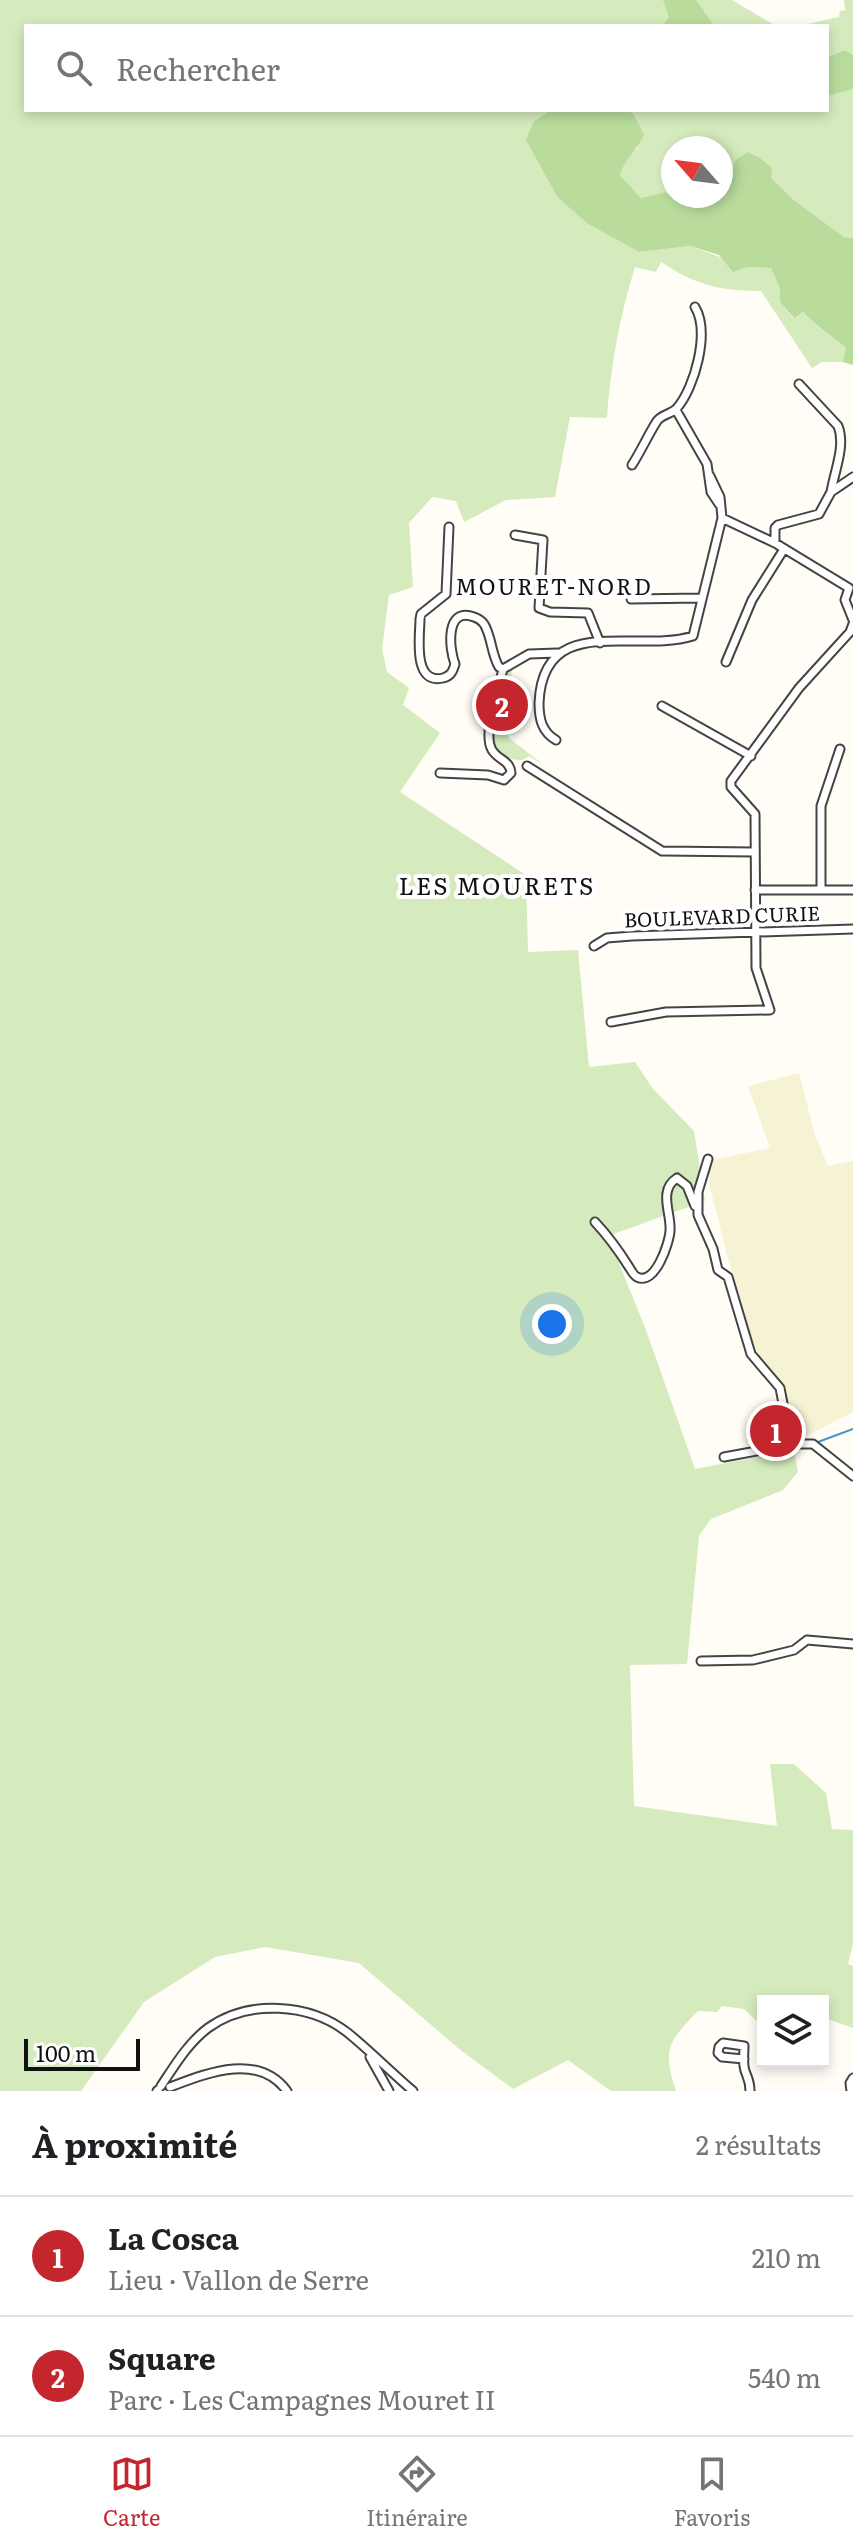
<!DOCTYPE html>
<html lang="fr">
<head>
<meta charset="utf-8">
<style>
	body { margin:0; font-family:Literata,serif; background:#f6f6f6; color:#202124 }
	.controls { position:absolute; right:24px; bottom:24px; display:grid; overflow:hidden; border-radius:0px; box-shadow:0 4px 12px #0003 }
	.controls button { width:72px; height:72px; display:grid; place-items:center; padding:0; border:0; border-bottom:2px solid #e0e0e0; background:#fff; color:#202124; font:40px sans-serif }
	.compass { position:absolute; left:661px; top:136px; width:72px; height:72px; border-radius:50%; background:#fff; box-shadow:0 4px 12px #0003; rotate:298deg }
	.scale { position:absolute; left:24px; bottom:20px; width:116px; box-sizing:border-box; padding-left:8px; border:4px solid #111; border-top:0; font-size:22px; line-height:28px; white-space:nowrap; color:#111; -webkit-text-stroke:6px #fff; paint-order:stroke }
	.you { position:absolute; left:552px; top:1324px; width:28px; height:28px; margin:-20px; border:6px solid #fff; border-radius:50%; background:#1a73e8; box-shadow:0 0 0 12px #1a73e833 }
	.badge { display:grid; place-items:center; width:52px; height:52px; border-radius:50%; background:#c4262e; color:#fff; font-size:26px; font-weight:700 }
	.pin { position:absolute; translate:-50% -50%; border:4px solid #fff; box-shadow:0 2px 8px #0006 }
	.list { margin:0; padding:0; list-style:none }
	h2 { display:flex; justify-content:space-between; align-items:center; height:104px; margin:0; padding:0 32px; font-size:34px }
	h2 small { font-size:26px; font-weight:400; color:#757577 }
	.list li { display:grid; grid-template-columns:52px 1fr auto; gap:24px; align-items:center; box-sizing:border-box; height:120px; padding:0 32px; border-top:2px solid #e0e0e0 }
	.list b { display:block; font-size:30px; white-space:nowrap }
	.list p { margin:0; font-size:26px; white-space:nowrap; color:#757577 }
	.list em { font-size:26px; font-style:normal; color:#757577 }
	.icon { flex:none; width:44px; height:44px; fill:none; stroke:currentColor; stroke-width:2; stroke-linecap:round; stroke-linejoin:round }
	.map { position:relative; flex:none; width:853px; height:2091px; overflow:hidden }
	.search { position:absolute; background:#fff; box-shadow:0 4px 12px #0003; left:24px; right:24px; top:24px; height:88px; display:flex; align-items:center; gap:20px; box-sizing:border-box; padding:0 28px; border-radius:0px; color:#757577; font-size:30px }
	.sheet { height:344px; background:#fff }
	nav { display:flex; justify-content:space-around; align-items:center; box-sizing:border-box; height:112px; border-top:2px solid #e0e0e0; background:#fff; font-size:22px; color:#757577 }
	nav a { display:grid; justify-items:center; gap:4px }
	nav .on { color:#c4262e }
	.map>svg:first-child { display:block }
	.farmland { fill:#f6f3d4 }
	.green { fill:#d5ebbd }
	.forest { fill:#b9dc9c }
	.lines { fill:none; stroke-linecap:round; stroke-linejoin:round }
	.stream { stroke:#3f96cf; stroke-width:2 }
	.minor-casing { stroke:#444; stroke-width:11 }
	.minor { stroke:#fff; stroke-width:7 }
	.labels { text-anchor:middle; stroke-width:8; stroke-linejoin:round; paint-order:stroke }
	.street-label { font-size:20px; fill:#111; stroke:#fff }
	.neighbourhood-label { font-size:22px; letter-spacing:2px; fill:#111; stroke:#fff }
	.quarter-label { font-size:24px; letter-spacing:2px; fill:#111; stroke:#fff }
</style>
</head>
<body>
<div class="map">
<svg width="853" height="2091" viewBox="0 0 853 2091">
	<rect width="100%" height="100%" fill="#fffdf5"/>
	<path class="farmland" d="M 799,1073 L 815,1135 L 828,1166 L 853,1161 L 853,1412 L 802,1438 L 789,1429 L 782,1388 L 752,1353 L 709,1183 L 710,1160 L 770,1148 L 748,1086 Z"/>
	<path class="green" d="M 0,0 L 732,0 L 776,26 L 26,26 L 26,110 L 551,110 L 534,121 L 545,170 L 558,198 L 588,224 L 639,252 L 690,246 L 747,267 L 771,268 L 780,289 L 780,302 L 793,318 L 803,312 C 815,327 832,335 847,348 L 843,362 L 822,362 L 812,368 L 761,291 C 721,291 695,285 661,262 L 656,272 L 635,267 C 620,315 610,368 607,418 L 570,417 L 555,497 L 506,500 L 464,522 L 456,501 L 432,497 L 409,523 L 413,587 L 389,595 L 382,649 L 387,672 L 409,688 L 403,705 L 440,733 L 400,792 L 526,875 L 528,952 L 578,950 L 589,1067 L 635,1062 L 653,1089 L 694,1131 L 705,1201 L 608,1236 L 646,1330 L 695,1469 L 794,1450 L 798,1472 L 783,1490 L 711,1519 L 699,1536 L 687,1664 L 630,1665 L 634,1806 L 777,1826 L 770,1764 L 794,1764 L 826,1793 L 832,1829 L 853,1830 L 853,1944 L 848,1964 L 853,1966 L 853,2028 L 831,2020 L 823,2020 L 823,2001 L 763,2001 L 763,2027 L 744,2009 L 722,2006 L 717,2012 L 698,2011 C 668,2042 662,2049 676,2091 L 611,2091 L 568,2060 L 513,2089 L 458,2048 L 359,1963 L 265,1947 L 215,1957 L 144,2002 L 81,2091 L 0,2091 Z
		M 844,0 L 853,0 L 853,238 L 844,237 L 794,200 L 771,178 L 735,161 L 728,188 L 721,189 L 721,148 L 673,148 L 673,196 L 702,196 L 687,205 L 665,192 L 641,198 L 620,175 L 625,158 L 638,148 L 633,113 L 625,110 L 827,110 L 827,26 L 799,26 L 839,17 L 840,11 L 845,10 Z
		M 512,669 L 506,728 L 509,738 L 544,765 L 529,756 L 523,760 C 503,761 493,751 491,731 L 504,677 Z"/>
	<path class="forest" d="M 663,0 L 696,0 L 714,26 L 662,26 L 669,17 Z
		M 845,50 L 853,55 L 853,89 L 827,96 L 827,58 Z
		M 551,110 L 625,110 L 633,113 L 644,135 C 637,151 625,158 620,175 L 641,198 L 665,192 L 687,205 L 702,196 L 721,196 L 721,189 L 728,187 L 735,161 L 747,152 L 760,158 L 772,168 L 771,178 L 794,200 L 844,237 L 853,238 L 853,365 L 843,362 L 846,348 C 832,335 816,327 803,312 L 794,318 L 780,302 L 780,289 L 771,268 L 747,267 L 733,272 L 719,255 L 690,246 L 639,252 L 588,224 L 558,198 L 526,140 L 534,121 Z"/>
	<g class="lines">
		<path class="stream" d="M 818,1442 L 853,1429"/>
		<defs>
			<path id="minor" d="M 799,384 L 838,426 C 846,446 834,472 831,492
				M 676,410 L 707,464 L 711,492 L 719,504
				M 632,465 C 641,451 648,435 657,421 C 662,414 672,414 677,408 C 695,387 710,332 695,307
				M 722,518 L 775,543 L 849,588
				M 449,527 L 446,594 L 421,614 L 420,619 C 420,635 412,685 443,678 C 451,676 453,671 455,664 C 449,649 445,606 474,617 C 477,618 482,621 484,624 C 492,637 491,654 499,667 L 503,669 L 529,654 L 558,653
				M 515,535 L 543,540 L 539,608 L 550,612 L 588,613 L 600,643
				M 775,543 L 775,528 L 778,525 L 819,514 L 831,492 L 853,477
				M 849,588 L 845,600 L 853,620
				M 631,599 L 701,598
				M 726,662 L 752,600 L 784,549
				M 662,706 L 751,756
				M 556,740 C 542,732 539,719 539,703 C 543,611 635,654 693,636 L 722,518 L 720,497 L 710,476
				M 527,766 L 662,851 L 754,852
				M 440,773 L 488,775 L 504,780 L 511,773 C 510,760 498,760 492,750 C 482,733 499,688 503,669
				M 755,890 L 853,890
				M 821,890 L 821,806 L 840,749
				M 594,946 L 607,938 L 632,936 L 853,929
				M 611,1022 L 666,1012 L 770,1010 L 756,968 L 755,814 L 731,787 L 731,781 L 799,688 L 850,632 L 853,624
				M 708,1159 L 698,1192 L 698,1215 L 713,1249 L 718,1270 L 728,1277 L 751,1354 L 780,1388 L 788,1429 L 795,1444
				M 595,1222 C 608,1236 619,1251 629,1267 C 631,1270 634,1276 637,1277 C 655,1286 669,1244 670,1231 C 671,1218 665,1205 667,1193 C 668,1186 671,1182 677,1178 L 687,1186 L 695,1206
				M 724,1457 L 795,1444 L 813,1444 L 853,1476
				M 701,1661 L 753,1660 L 794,1650 L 807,1640 L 853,1644
				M 370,2057 L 389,2091
				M 744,2059 L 722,2057 L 718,2053 L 719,2047 L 723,2043 L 744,2046 C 744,2052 743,2060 744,2066 C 745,2076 750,2077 750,2091
				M 161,2086 C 175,2065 188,2043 208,2028 C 248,1999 310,2003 348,2033 C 370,2051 391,2072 413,2091
				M 170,2087 C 207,2073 258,2052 287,2091
				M 157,2091 L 158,2090
				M 851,2091 L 850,2083 L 853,2078"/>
		</defs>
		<use href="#minor" class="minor-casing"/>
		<use href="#minor" class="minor"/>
	</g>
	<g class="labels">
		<g class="street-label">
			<text transform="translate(722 917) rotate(-2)" y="7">BOULEVARD CURIE</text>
		</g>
		<g class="neighbourhood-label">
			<text x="554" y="595">MOURET-NORD</text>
		</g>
		<g class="quarter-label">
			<text x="497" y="895">LES MOURETS</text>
		</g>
	</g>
</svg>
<div class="controls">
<button><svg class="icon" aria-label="layers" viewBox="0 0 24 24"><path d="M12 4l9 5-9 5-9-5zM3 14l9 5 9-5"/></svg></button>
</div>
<svg class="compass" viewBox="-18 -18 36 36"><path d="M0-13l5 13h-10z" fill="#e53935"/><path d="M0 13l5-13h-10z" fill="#757577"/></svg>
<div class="scale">100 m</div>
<div class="you"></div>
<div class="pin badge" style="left:776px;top:1431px">1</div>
<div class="pin badge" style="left:502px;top:705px">2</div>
<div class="search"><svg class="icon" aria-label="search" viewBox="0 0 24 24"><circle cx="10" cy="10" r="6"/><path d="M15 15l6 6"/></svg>Rechercher</div>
</div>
<section class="sheet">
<h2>À proximité<small>2 résultats</small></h2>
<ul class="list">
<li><span class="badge">1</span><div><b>La Cosca</b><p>Lieu · Vallon de Serre</p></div><em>210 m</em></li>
<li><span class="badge">2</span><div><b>Square</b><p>Parc · Les Campagnes Mouret II</p></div><em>540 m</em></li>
</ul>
</section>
<nav>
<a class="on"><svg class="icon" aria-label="map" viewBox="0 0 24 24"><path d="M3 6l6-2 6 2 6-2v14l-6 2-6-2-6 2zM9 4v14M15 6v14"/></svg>Carte</a>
<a><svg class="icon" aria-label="directions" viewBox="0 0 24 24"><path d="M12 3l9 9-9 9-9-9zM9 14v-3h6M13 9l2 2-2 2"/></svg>Itinéraire</a>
<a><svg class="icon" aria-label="saved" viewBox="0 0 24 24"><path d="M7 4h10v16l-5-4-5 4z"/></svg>Favoris</a>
</nav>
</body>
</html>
